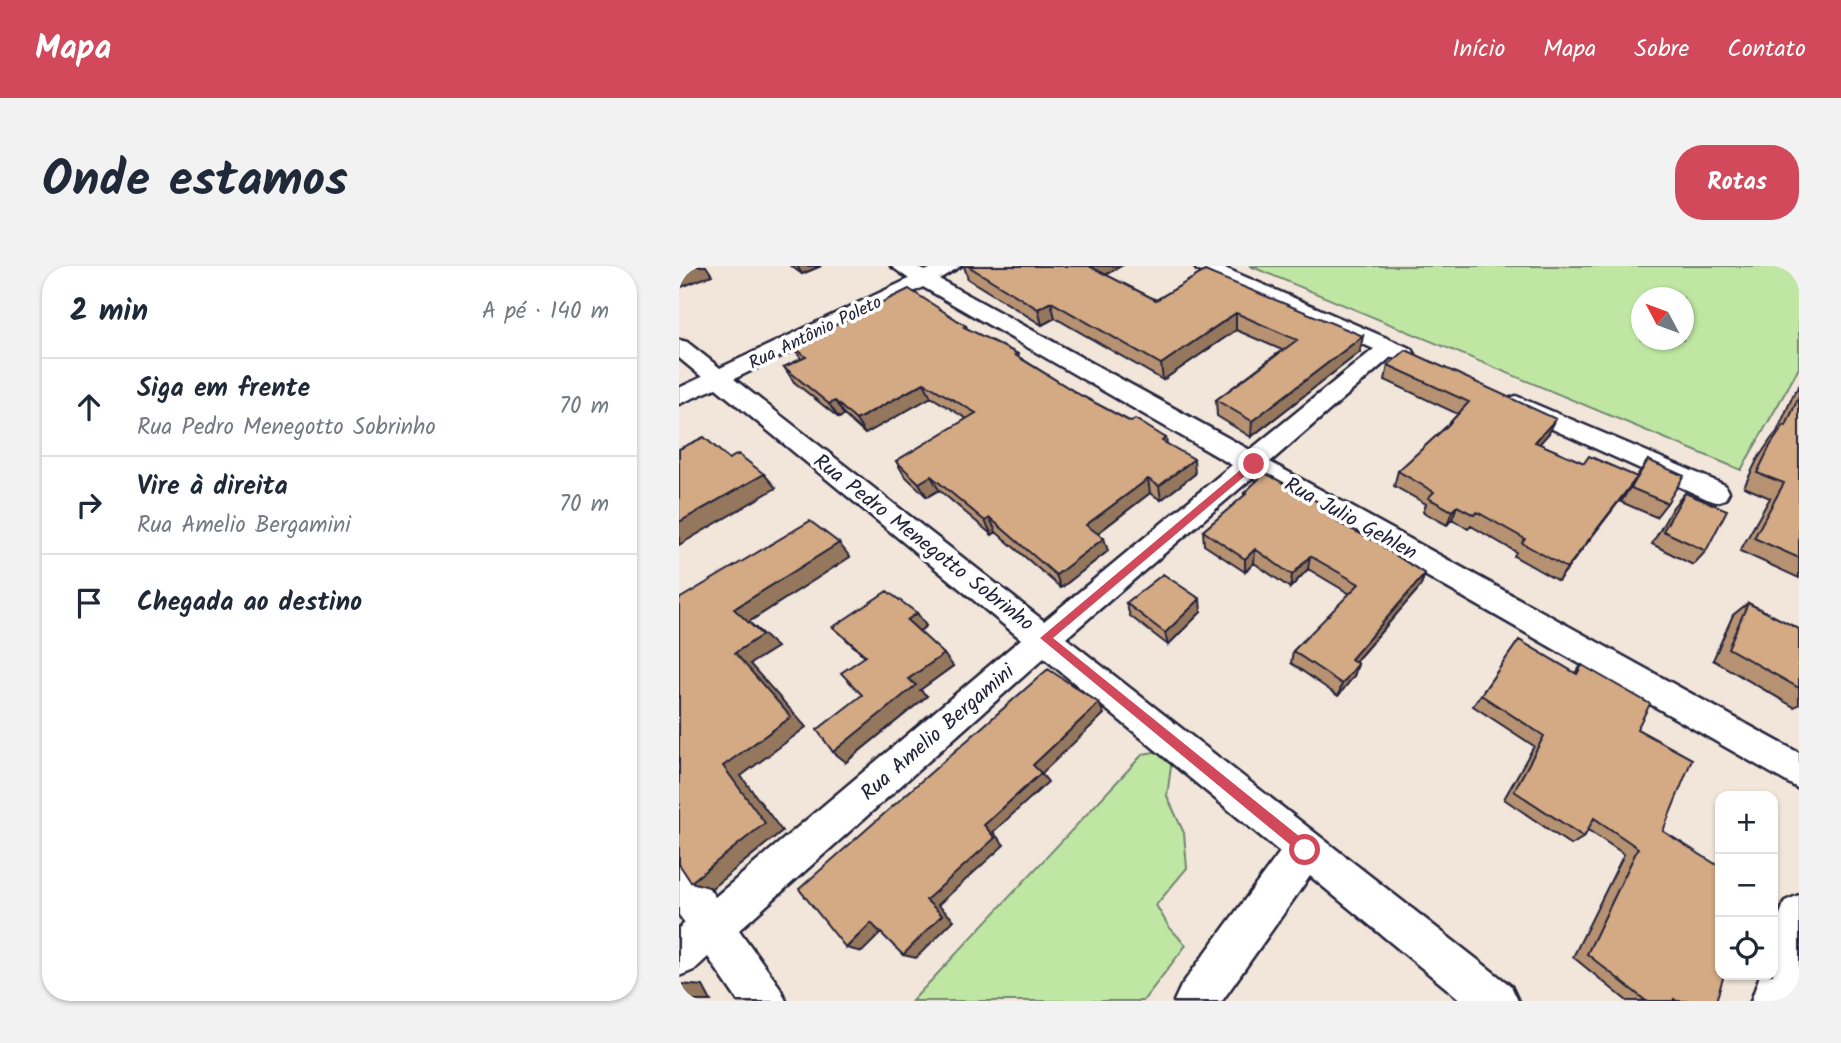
<!DOCTYPE html>
<html lang="pt">
<head>
<meta charset="utf-8">
<style>
	body { margin:0; font-family:Kalam,sans-serif; background:#f2f2f3; color:#1f2937 }
	.controls { position:absolute; right:21px; bottom:21px; display:grid; overflow:hidden; border-radius:14px; box-shadow:0 2px 5px #0004 }
	.controls button { width:63px; height:63px; display:grid; place-items:center; padding:0; border:0; border-bottom:2px solid #e0e1e3; background:#fff; color:#1f2937; font:35px sans-serif }
	.compass { position:absolute; left:952px; top:21px; width:63px; height:63px; border-radius:50%; background:#fff; box-shadow:0 2px 5px #0004; rotate:311deg }
	.stop { position:absolute; width:21px; height:21px; margin:-16px; border:5px solid #d1495b; border-radius:50%; background:#fff }
	.stop.end { background:#d1495b; border-color:#fff; box-shadow:0 2px 7px #0008 }
	.list { margin:0; padding:0; list-style:none }
	h2 { display:flex; justify-content:space-between; align-items:center; height:91px; margin:0; padding:0 28px; font-size:30px }
	h2 small { font-size:23px; font-weight:400; color:#747a83 }
	.list li { display:grid; grid-template-columns:46px 1fr auto; gap:21px; align-items:center; box-sizing:border-box; height:98px; padding:0 28px; border-top:2px solid #e0e1e3 }
	.list b { display:block; font-size:26px; white-space:nowrap }
	.list p { margin:0; font-size:23px; white-space:nowrap; color:#747a83 }
	.list em { font-size:23px; font-style:normal; color:#747a83 }
	.icon { flex:none; width:38px; height:38px; fill:none; stroke:currentColor; stroke-width:2; stroke-linecap:round; stroke-linejoin:round }
	.map { position:relative; flex:none; width:1120px; height:735px; overflow:hidden; border-radius:28px }
	header { display:flex; align-items:center; gap:42px; box-sizing:border-box; height:98px; padding:0 35px; background:#d1495b; color:#fff }
	header strong { font-size:33px }
	nav { display:flex; gap:38px; margin-inline-start:auto; font-size:24px }
	.intro { display:flex; align-items:center; justify-content:space-between; box-sizing:border-box; height:168px; padding:0 42px }
	h1 { margin:0; font-size:49px }
	.button { padding:18px 32px; border-radius:28px; background:#d1495b; color:#fff; font-size:24px; font-weight:700 }
	main { display:flex; gap:42px; padding:0 42px }
	aside { flex:1; background:#fff; border-radius:28px; box-shadow:0 2px 5px #0004 }
	.map>svg:first-child { display:block }
	.green { fill:#bfe7a3; stroke:#70846f; stroke-width:2; fill-rule:evenodd }
	.lines { fill:none; stroke-linecap:round; stroke-linejoin:round }
	.minor-casing { stroke:#22223b; stroke-width:5 }
	.minor { fill:#fff; fill-rule:evenodd }
	.wall { fill:#b69272; stroke:#22223b; stroke-width:2 }
	.shaded-wall { fill:#94775d; stroke:#22223b; stroke-width:2 }
	.building { fill:#d4aa85; stroke:#22223b; stroke-width:2 }
	.route { fill:#d1495b }
	.labels { text-anchor:middle; stroke-width:7; stroke-linejoin:round; paint-order:stroke }
	.far-street-label { font-size:18px; fill:#22223b; stroke:#fff }
	.street-label { font-size:21px; fill:#22223b; stroke:#fff }
</style>
</head>
<body>
<header>
<strong>Mapa</strong>
<nav><a>Início</a><a>Mapa</a><a>Sobre</a><a>Contato</a></nav>
</header>
<div class="intro"><h1>Onde estamos</h1><a class="button">Rotas</a></div>
<main>
<aside>
<h2>2 min<small>A pé · 140 m</small></h2>
<ul class="list">
<li><svg class="icon" aria-label="ahead" viewBox="0 0 24 24"><path d="M12 20V5M6 11l6-6 6 6"/></svg><div><b>Siga em frente</b><p>Rua Pedro Menegotto Sobrinho</p></div><em>70 m</em></li>
<li><svg class="icon" aria-label="right" viewBox="0 0 24 24"><path d="M7 20v-9h11M14 6l5 5-5 5"/></svg><div><b>Vire à direita</b><p>Rua Amelio Bergamini</p></div><em>70 m</em></li>
<li><svg class="icon" aria-label="arrive" viewBox="0 0 24 24"><path d="M6 21V4h12l-3 4 3 4H6"/></svg><div><b>Chegada ao destino</b></div></li>
</ul>
</aside>
<div class="map">
<svg width="1120" height="735" viewBox="0 0 1120 735">
	<rect width="100%" height="100%" fill="#f2e6da"/>
	<filter id="ink" filterUnits="userSpaceOnUse"><feTurbulence type="fractalNoise" baseFrequency=".0143" numOctaves="2"/><feDisplacementMap in="SourceGraphic" scale="14" xChannelSelector="R" yChannelSelector="G"/><feConvolveMatrix kernelMatrix="1 2 1 2 8 2 1 2 1" color-interpolation-filters="sRGB"/></filter>
	<g filter="url(#ink)">
		<path class="green" d="M 571,0 L 1120,0 L 1120,102 L 1062,204 ZM 962,32 L 1004,32 L 1004,74 L 962,74 Z
			M 481,485 L 493,493 L 488,530 L 505,567 L 508,602 L 477,639 L 490,661 L 507,679 L 464,735 L 233,735 L 464,488 Z"/>
		<g class="lines">
			<defs>
				<path id="minor" d="M 212,0 L 236,0 L 246,5 L 257,0 L 282,0 L 260,13 L 571,184 L 695,83 L 518,4 L 515,0 L 541,0 L 733,83 L 736,88 L 733,93 L 725,95 L 712,91 L 591,196 L 1120,487 L 1120,523 L 574,211 L 387,372 L 832,720 L 839,735 L 783,735 L 631,610 L 543,735 L 495,735 L 502,720 L 601,586 L 365,392 L 60,664 L 100,720 L 107,735 L 59,735 L 29,691 L 15,704 L 0,710 L 0,662 L 6,657 L 0,649 L 0,594 L 14,600 L 36,631 L 342,373 L 37,122 L 0,138 L 0,122 L 23,111 L 0,92 L 0,74 L 8,76 L 41,102 L 230,13 ZM 244,21 L 553,199 L 365,355 L 55,113 Z
					M 837,130 L 1046,219 L 1050,226 L 1046,233 L 1037,236 L 1028,233 L 829,143 L 825,138 L 829,133 Z
					M 1120,629 L 1120,720 L 1116,735 L 1072,735 L 1081,709 L 1094,709 L 1094,667 L 1106,635 Z"/>
			</defs>
			<use href="#minor" class="minor-casing"/>
			<use href="#minor" class="minor"/>
		</g>
		<path class="wall" d="M 112,0 L 142,0 L 123,8 Z
			M 285,0 L 442,0 L 426,9 L 477,34 L 526,5 L 681,86 L 572,171 L 538,150 L 537,134 L 603,84 L 557,64 L 484,114 L 376,52 L 363,59 L 289,13 Z
			M 287,60 L 288,63 L 339,88 L 340,91 L 401,129 L 452,156 L 487,172 L 488,178 L 516,208 L 482,234 L 471,227 L 419,267 L 429,285 L 382,322 L 317,266 L 313,269 L 260,224 L 248,231 L 225,209 L 217,195 L 288,153 L 252,131 L 186,168 L 165,149 L 160,152 L 115,116 L 105,101 L 122,93 L 114,80 Z
			M 709,99 L 870,167 L 860,178 L 905,197 L 957,211 L 969,194 L 988,237 L 977,251 L 942,236 L 955,215 L 879,315 L 835,290 L 837,286 L 792,260 L 789,263 L 773,253 L 768,259 L 744,246 L 747,238 L 715,220 L 719,205 L 768,160 L 779,148 L 706,114 Z
			M 1120,120 L 1120,312 L 1061,285 L 1091,232 L 1065,221 L 1078,194 L 1092,173 L 1098,166 L 1115,127 Z
			M 565,227 L 665,250 L 663,258 L 706,280 L 706,282 L 746,308 L 741,321 L 676,396 L 679,398 L 675,410 L 659,430 L 612,397 L 614,385 L 671,328 L 629,303 L 611,322 L 575,297 L 566,306 L 525,279 L 524,265 L 565,230 Z
			M 1006,227 L 1027,285 L 1014,299 L 973,278 L 994,241 Z
			M 447,337 L 522,346 L 489,379 L 451,350 Z
			M 1069,337 L 1120,363 L 1120,438 L 1115,441 L 1034,394 L 1054,349 Z
			M 238,347 L 247,360 L 240,365 L 274,400 L 241,424 L 248,430 L 167,496 L 183,429 L 186,391 L 154,361 Z
			M 840,374 L 896,407 L 903,399 L 958,463 L 984,565 L 1037,735 L 948,735 L 894,691 L 945,588 L 909,564 L 905,571 L 892,579 L 825,533 L 855,480 L 794,440 Z"/>
		<path class="shaded-wall" d="M 8,0 L 27,0 L 33,9 L 0,22 L 0,3 Z
			M 118,0 L 142,0 L 123,8 Z
			M 409,0 L 442,0 L 412,17 Z
			M 372,36 L 376,52 L 363,59 L 359,43 Z
			M 557,47 L 557,64 L 484,114 L 482,98 Z
			M 684,70 L 681,86 L 572,171 L 573,155 Z
			M 245,117 L 252,131 L 186,168 L 177,154 Z
			M 156,135 L 165,149 L 160,152 L 150,138 Z
			M 877,153 L 870,167 L 849,191 L 856,176 Z
			M 515,193 L 516,208 L 482,234 L 480,220 Z
			M 85,208 L 97,222 L 0,279 L 0,256 Z
			M 252,210 L 260,224 L 248,231 L 240,217 Z
			M 958,211 L 948,225 L 879,315 L 888,302 Z
			M 469,213 L 471,227 L 411,273 L 407,259 Z
			M 778,240 L 773,253 L 768,259 L 773,245 Z
			M 311,252 L 317,266 L 313,269 L 306,255 Z
			M 425,272 L 429,285 L 382,322 L 377,309 Z
			M 160,277 L 171,291 L 70,356 L 98,381 L 71,398 L 127,461 L 62,510 L 103,565 L 33,622 L 12,616 L 44,500 L 55,343 Z
			M 576,283 L 575,297 L 566,306 L 566,293 Z
			M 631,290 L 629,303 L 611,322 L 613,309 Z
			M 746,308 L 741,321 L 668,405 L 672,393 Z
			M 521,333 L 522,346 L 489,379 L 486,367 Z
			M 238,347 L 247,360 L 238,367 L 228,354 Z
			M 265,388 L 274,400 L 241,424 L 248,430 L 167,496 L 154,486 L 229,413 Z
			M 679,398 L 675,410 L 659,430 L 663,418 Z
			M 420,437 L 425,448 L 361,509 L 354,499 Z
			M 362,507 L 369,516 L 314,566 L 325,579 L 259,639 L 275,654 L 237,692 L 224,689 L 247,634 L 305,559 Z
			M 192,657 L 207,662 L 183,686 L 167,682 Z
			M 1,718 L 24,720 L 32,735 L 10,735 Z"/>
		<path class="building" d="M 289,0 L 410,0 L 477,34 L 526,5 L 684,70 L 573,155 L 537,134 L 618,74 L 557,47 L 482,98 L 372,36 L 359,43 Z
			M 230,23 L 287,60 L 285,61 L 339,88 L 336,89 L 401,129 L 452,156 L 456,153 L 487,172 L 483,175 L 515,193 L 480,220 L 469,213 L 407,259 L 425,272 L 377,309 L 311,252 L 306,255 L 252,210 L 240,217 L 217,195 L 297,147 L 245,117 L 177,154 L 156,135 L 150,138 L 105,101 L 127,91 L 114,80 Z
			M 727,84 L 877,153 L 856,176 L 905,197 L 910,190 L 958,211 L 888,302 L 843,277 L 846,273 L 798,246 L 795,249 L 778,240 L 773,245 L 749,232 L 755,226 L 719,205 L 768,160 L 790,136 L 709,99 Z
			M 1120,130 L 1120,292 L 1075,272 L 1105,217 L 1078,207 L 1091,180 L 1105,159 L 1107,160 Z
			M 25,171 L 50,193 L 59,188 L 85,208 L 0,256 L 0,183 Z
			M 969,194 L 1005,210 L 988,237 L 952,222 Z
			M 586,207 L 665,250 L 658,256 L 706,280 L 705,282 L 746,308 L 672,393 L 679,398 L 663,418 L 614,385 L 680,318 L 631,290 L 613,309 L 576,283 L 566,293 L 524,265 L 567,228 L 565,227 Z
			M 1006,227 L 1048,244 L 1027,285 L 984,265 Z
			M 131,255 L 160,277 L 55,343 L 83,369 L 56,387 L 112,451 L 44,500 L 86,557 L 12,616 L 0,598 L 0,540 L 1,539 L 0,537 L 0,333 Z
			M 484,308 L 521,333 L 486,367 L 447,337 Z
			M 208,325 L 238,347 L 228,354 L 265,388 L 229,413 L 237,419 L 154,486 L 138,464 L 183,429 L 162,407 L 187,390 L 154,361 Z
			M 1069,337 L 1120,363 L 1120,422 L 1049,382 Z
			M 840,374 L 898,408 L 903,399 L 971,438 L 958,463 L 1013,493 L 984,565 L 1041,601 L 1041,709 L 1045,709 L 1037,735 L 998,735 L 995,733 L 994,735 L 967,735 L 908,688 L 959,582 L 915,552 L 905,571 L 835,525 L 865,470 L 802,429 Z
			M 369,403 L 420,437 L 354,499 L 362,507 L 305,559 L 316,572 L 247,634 L 263,649 L 224,689 L 192,657 L 167,682 L 120,623 Z
			M 0,718 L 1,718 L 10,735 L 0,735 Z"/>
	</g>
	<path class="route" d="M 572,195 L 580,198 L 374,372 L 631,579 L 631,589 L 626,591 L 361,372 Z"/>
	<g class="labels">
		<g class="far-street-label">
			<text transform="translate(136 66) rotate(-26)" y="6">Rua Antônio Poleto</text>
		</g>
		<g class="street-label">
			<text transform="translate(672 252) rotate(29)" y="7">Rua Julio Gehlen</text>
			<text transform="translate(245 276) rotate(38)" y="7">Rua Pedro Menegotto Sobrinho</text>
			<text transform="translate(258 466) rotate(-41)" y="7">Rua Amelio Bergamini</text>
		</g>
	</g>
</svg>
<div class="controls">
<button>+</button>
<button>−</button>
<button><svg class="icon" aria-label="locate" viewBox="0 0 24 24"><circle cx="12" cy="12" r="6"/><path d="M12 2v4M12 18v4M2 12h4M18 12h4"/></svg></button>
</div>
<svg class="compass" viewBox="-18 -18 36 36"><path d="M0-13l5 13h-10z" fill="#e53935"/><path d="M0 13l5-13h-10z" fill="#747a83"/></svg>
<div class="stop" style="left:626px;top:584px"></div>
<div class="stop end" style="left:575px;top:198px"></div>
</div>
</main>
</body>
</html>
